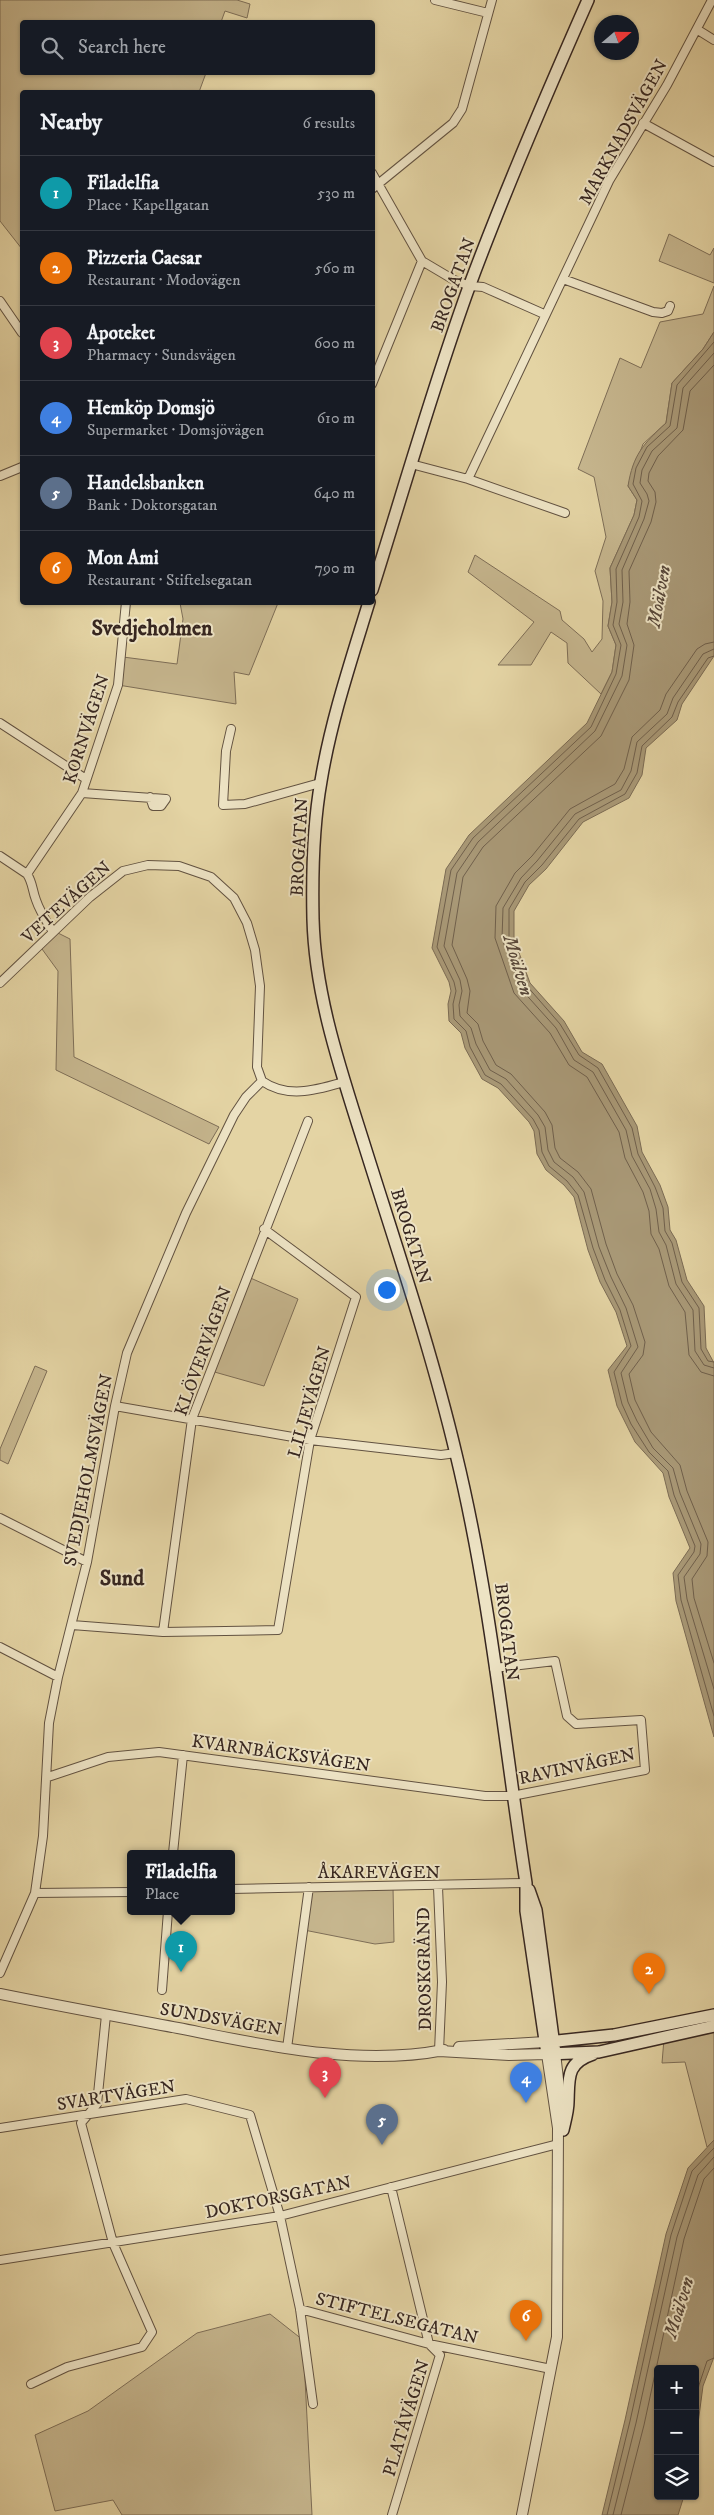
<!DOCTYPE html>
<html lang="en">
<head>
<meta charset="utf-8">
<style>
	body { margin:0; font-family:"IM FELL DW Pica",serif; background:#20242c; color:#f1f3f6 }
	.controls { position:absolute; right:15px; bottom:15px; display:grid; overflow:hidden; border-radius:5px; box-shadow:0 1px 4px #0004 }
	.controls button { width:45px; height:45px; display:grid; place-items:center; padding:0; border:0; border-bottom:1px solid #363941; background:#171b24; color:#f1f3f6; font:25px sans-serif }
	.compass { position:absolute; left:594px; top:15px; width:45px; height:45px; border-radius:50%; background:#171b24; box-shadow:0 1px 4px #0004; rotate:70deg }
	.you { position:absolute; left:386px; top:1289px; width:18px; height:18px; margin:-12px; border:4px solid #fff; border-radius:50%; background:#1a73e8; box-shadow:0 0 0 8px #1a73e833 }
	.badge { display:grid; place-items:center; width:32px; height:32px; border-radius:50%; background:#c59692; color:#fff; font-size:16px; font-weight:700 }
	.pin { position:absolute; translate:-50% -41px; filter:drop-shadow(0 1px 2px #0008) }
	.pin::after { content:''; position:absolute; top:26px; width:18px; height:15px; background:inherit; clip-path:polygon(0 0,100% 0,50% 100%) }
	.popup { position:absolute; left:127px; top:1850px; width:108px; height:65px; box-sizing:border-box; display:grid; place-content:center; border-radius:5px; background:#171b24; filter:drop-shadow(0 1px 4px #0005); font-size:16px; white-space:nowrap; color:#9ea1a6 }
	.popup b { font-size:19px; color:#f1f3f6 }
	.popup::after { content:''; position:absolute; left:50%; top:100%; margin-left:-10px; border:10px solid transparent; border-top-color:#171b24 }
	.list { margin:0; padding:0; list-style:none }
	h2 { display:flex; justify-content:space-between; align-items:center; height:65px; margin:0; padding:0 20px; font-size:21px }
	h2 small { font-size:16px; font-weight:400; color:#9ea1a6 }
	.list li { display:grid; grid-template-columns:32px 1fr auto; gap:15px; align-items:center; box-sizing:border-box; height:75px; padding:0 20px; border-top:1px solid #363941 }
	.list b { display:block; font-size:19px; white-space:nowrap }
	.list p { margin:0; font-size:16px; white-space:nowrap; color:#9ea1a6 }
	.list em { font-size:16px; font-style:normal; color:#9ea1a6 }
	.icon { flex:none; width:28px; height:28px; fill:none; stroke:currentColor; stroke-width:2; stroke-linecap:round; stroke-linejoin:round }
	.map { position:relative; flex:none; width:714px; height:2515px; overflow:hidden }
	.search { position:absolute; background:#171b24; box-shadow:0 1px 4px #0004; left:20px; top:20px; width:355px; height:55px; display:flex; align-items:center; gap:12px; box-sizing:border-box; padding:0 18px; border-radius:5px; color:#9ea1a6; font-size:19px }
	.panel { position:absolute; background:#171b24; box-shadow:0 1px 4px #0004; left:20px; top:90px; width:355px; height:515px; border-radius:5px }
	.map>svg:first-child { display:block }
	.green { fill:#c6b68e; stroke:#7e6e57 }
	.water { fill:#a99977; stroke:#7b6b54 }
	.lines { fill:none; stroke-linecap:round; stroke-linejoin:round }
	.shore { stroke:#70604c; stroke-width:1 }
	.minor-casing { stroke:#625241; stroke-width:10 }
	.tertiary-casing { stroke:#625241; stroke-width:12 }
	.secondary-casing { stroke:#362620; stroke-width:14 }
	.minor { stroke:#ede3c4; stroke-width:8 }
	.tertiary { stroke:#ede3c4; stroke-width:10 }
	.secondary { stroke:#ede3c4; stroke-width:11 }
	.labels { text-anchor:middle; stroke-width:4; stroke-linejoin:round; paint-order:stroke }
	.street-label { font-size:18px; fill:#362620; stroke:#ede3c4 }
	.water-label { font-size:19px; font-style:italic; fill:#58483a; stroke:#ede3c4 }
	.district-label { font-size:22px; font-weight:bold; fill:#362620; stroke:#ede3c4 }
</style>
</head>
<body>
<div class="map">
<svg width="714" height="2515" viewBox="0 0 714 2515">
	<rect width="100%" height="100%" fill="#e4d4a4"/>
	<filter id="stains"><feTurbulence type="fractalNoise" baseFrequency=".004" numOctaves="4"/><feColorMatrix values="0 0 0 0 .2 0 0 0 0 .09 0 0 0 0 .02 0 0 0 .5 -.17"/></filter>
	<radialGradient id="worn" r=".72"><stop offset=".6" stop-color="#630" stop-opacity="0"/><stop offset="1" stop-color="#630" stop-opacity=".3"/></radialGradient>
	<path class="green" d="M 0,0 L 237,0 L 250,4 L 247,18 L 225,11 L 221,22 L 22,22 L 22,72 L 206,73 L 199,92 L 22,92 L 22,249 L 0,221 Z
		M 669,234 L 710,255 L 714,248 L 714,283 L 659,261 Z
		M 714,286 L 714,332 L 703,349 L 672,383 L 666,423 L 643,444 L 628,486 L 637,500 L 634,515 L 610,568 L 612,602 L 608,626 L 616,645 L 612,672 L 601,694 L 568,663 L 567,643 L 551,632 L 531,665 L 498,665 L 534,622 L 468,572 L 475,555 L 560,611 L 562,620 L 584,639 L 592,652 L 602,639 L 603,601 L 595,571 L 606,537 L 594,477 L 578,469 L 620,358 L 641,368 L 660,322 L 703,314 Z
		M 180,603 L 278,603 L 249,675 L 234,672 L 236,704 L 118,685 L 123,657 L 177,664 L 183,619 Z
		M 58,933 L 70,939 L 74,1057 L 219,1127 L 209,1144 L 56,1070 L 58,971 L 42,949 Z
		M 246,1276 L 298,1299 L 264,1386 L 211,1371 Z
		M 35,1366 L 47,1371 L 8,1464 L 0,1460 L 0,1449 Z
		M 309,1887 L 393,1887 L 394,1942 L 375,1944 L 304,1930 Z
		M 714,2026 L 714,2140 L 707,2147 L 685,2062 L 662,2063 L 664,2039 Z
		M 270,2314 L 303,2340 L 312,2515 L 122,2515 L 113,2500 L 55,2511 L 35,2435 L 88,2411 L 197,2333 Z"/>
	<path class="water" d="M 714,332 L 714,656 L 682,704 L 677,720 L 646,748 L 642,775 L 629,798 L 583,822 L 546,869 L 529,885 L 514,911 L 514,939 L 530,983 L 564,1021 L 582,1052 L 602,1064 L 637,1126 L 642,1152 L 660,1185 L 668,1207 L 670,1230 L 676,1240 L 687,1280 L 704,1306 L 706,1348 L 714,1363 L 714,1737 L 676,1601 L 673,1573 L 690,1548 L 669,1497 L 663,1473 L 635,1442 L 617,1406 L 608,1370 L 627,1346 L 616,1312 L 600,1282 L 588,1250 L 574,1197 L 564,1185 L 546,1170 L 537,1154 L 534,1131 L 529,1122 L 498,1088 L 482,1079 L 465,1048 L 461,1033 L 449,1021 L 448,1004 L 451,991 L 449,982 L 432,948 L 446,869 L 469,835 L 587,723 L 612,672 L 616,645 L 608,626 L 612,602 L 610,568 L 634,515 L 637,500 L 628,486 C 633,455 643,444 666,423 L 672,383 L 703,349 Z
		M 714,2140 L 714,2357 L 703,2386 L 695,2446 L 695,2369 L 658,2369 L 658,2496 L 684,2496 L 678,2515 L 602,2515 L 625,2420 L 666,2234 L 688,2168 Z"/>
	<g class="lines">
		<path class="shore" d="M 714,342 L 677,385 L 670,426 L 647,447 L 636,468 L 633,484 L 642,501 L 639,517 L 616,569 L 617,602 L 613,625 L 621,645 L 616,674 L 591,727 L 473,838 L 451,870 L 437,947 L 454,982 L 456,991 L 453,1004 L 454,1019 L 466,1031 L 470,1047 L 485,1075 L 501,1084 L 533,1119 L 539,1130 L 542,1152 L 549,1166 L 567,1181 L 578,1195 L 593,1248 L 605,1280 L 620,1310 L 631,1346 L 614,1372 L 622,1404 L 631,1424 L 649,1452 L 668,1471 L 674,1495 L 695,1546 L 694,1552 L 678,1575 L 681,1600 L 714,1716
			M 714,353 L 683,388 L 677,428 L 652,451 L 642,470 L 640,483 L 647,494 L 649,501 L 644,519 L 622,570 L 623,602 L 619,624 L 627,645 L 622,676 L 595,731 L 478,842 L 457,873 L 444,946 L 460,980 L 462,991 L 459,1005 L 460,1016 L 471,1028 L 476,1044 L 490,1070 L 506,1079 L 538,1115 L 545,1127 L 548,1150 L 554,1162 L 573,1177 L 584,1192 L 599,1247 L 611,1277 L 626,1308 L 638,1347 L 621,1373 L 628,1402 L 637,1421 L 653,1448 L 673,1468 L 680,1493 L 701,1544 L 700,1554 L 684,1577 L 687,1599 L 714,1689
			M 714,365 L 690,391 L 683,430 L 658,456 L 649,473 L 648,481 L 655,492 L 656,502 L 651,522 L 629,571 L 630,602 L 627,624 L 634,645 L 629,680 L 601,736 L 483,847 L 463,877 L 452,945 L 467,979 L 470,991 L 467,1013 L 478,1024 L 483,1041 L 496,1065 L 511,1074 L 545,1112 L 552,1125 L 555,1148 L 560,1158 L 578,1172 L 591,1189 L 606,1244 L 617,1274 L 633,1305 L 645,1342 L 643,1355 L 629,1374 L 635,1400 L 651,1432 L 680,1465 L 687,1491 L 708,1542 L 707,1556 L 692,1579 L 694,1598 L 714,1663
			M 714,642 L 705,644 L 697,649 L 666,694 L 660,710 L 632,737 L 624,769 L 615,784 L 570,809 L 532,856 L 515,873 L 496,906 L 495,938 L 514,993 L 550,1033 L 569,1065 L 587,1077 L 619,1132 L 625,1158 L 643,1192 L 649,1211 L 651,1234 L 659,1249 L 669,1286 L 685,1312 L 689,1355 L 701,1372 L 714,1376
			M 714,649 L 703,654 L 673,698 L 667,714 L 637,742 L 631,771 L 621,790 L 575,814 L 537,861 L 521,878 L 503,908 L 502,939 L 521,989 L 556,1028 L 574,1060 L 593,1072 L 626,1130 L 632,1156 L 650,1189 L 656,1209 L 659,1232 L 666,1245 L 676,1284 L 693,1310 L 695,1351 L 704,1365 L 714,1368
			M 714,656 L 708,658 L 678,702 L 672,717 L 642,746 L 637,773 L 625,794 L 579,819 L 542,865 L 525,882 L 509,909 L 509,939 L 526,985 L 560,1024 L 579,1055 L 598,1068 L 632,1128 L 638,1154 L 655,1187 L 663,1208 L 665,1231 L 672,1243 L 682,1282 L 699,1308 L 701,1349 L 708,1361 L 714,1362
			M 695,2403 L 699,2385 L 707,2361 L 714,2358
			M 607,2515 L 630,2421 L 671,2235 L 692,2171 L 714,2148
			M 613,2515 L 636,2423 L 677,2237 L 698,2175 L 714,2157
			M 621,2515 L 644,2425 L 684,2239 L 704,2179 L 714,2168"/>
		<defs>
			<path id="minor" d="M 435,0 L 488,13
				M 698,30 L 714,40
				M 643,123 L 714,162
				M 372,173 L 422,261 L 454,280 L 470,286 L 483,287 L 544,314
				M 372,189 L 453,123 L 462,109 L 492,0
				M 563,279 L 653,312 L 662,313 L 668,311 L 670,306
				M 0,301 L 22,333
				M 372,384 L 422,261
				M 411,464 L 468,479 L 565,513
				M 0,476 L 22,467
				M 468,479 L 609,181 L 667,85 L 712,0
				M 0,723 L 86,779
				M 231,729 L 226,751 L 223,805 L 245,804 L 320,783
				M 82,793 L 166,799 L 161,806 L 153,806 L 150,797
				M 0,856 L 27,874
				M 53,932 C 47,922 40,912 36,900 C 32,890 33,883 27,874 L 82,793 L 118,685 L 126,602
				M 0,983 L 90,897 L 123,871 L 148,865 L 179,866 L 211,877 L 234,898 L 247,923 L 255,950 L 260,986 L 257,1067 L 262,1081
				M 115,1406 L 310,1440 L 441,1455 L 456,1453
				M 0,1518 L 87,1562
				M 72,1625 L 163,1632 L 278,1630 L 310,1440 L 356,1297 L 264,1229
				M 163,1632 L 192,1419 L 308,1121
				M 0,1647 L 58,1677
				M 48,1777 L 108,1757 L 159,1752 L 485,1796 L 512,1796 L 645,1770 L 641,1720 L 576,1724 L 567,1716 L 555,1661 L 494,1668
				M 173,1853 L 183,1755
				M 438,1887 L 442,1982 L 439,2051
				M 231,1889 L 526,1883
				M 35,1893 L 131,1892
				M 0,1973 L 35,1893 L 43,1836 L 49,1723 L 58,1677 L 87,1562 L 115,1406 L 127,1353 L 186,1213 L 234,1115 L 246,1097 L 262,1081 C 288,1099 316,1090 344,1082
				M 162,1990 L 168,1911
				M 287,2048 L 309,1887
				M 0,2128 L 186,2099 L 250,2115 L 280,2216 L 300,2309 L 313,2404
				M 391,2187 L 429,2344 L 440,2355 L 392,2515
				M 0,2260 L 280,2216 L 558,2144
				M 300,2309 L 429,2344 L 551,2369
				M 31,2384 L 67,2367 L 142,2347 L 152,2332 L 113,2243 L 81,2123 L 97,2104 L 106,2015"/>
			<path id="tertiary" d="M 0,1994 C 59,2006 119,2017 178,2028 C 264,2045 357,2067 444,2050
				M 459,2047 L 545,2042
				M 439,2051 L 509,2055 L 547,2054 L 558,2128 L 557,2337 L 522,2515
				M 555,2053 L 562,2114"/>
			<path id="secondary" d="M 372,590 C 404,489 433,386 469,287 C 505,190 546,95 588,0
				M 369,602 C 351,661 331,720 321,781 C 313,826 312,873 313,919 C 315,996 341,1071 364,1144 C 396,1246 431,1349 456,1454 C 490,1594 504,1740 526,1883 L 526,1911 L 547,2054 L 599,2052 L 714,2026
				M 529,1890 L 536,1910 L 555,2053
				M 548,2042 L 614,2035 L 714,2015
				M 563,2130 C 565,2121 568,2111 568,2102 C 569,2078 566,2063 593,2054"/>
		</defs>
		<use href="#minor" class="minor-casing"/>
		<use href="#tertiary" class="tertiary-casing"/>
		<use href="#secondary" class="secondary-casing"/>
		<use href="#minor" class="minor"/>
		<use href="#tertiary" class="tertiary"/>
		<use href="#secondary" class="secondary"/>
	</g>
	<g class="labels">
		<g class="street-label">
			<text transform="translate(623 132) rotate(-61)" y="6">MARKNADSVÄGEN</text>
			<text transform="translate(453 285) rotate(-70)" y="6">BROGATAN</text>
			<text transform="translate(86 729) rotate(-72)" y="6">KORNVÄGEN</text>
			<text transform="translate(299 847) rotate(-87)" y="6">BROGATAN</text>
			<text transform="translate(66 902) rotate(-42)" y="6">VETEVÄGEN</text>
			<text transform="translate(411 1236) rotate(73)" y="6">BROGATAN</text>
			<text transform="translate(203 1351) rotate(-70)" y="6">KLÖVERVÄGEN</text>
			<text transform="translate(309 1402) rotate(-74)" y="6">LILJEVÄGEN</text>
			<text transform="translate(88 1470) rotate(-79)" y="6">SVEDJEHOLMSVÄGEN</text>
			<text transform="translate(507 1632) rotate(83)" y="6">BROGATAN</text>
			<text transform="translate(281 1753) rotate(8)" y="6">KVARNBÄCKSVÄGEN</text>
			<text transform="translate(577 1766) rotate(-12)" y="6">RAVINVÄGEN</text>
			<text x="379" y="1878">ÅKAREVÄGEN</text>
			<text transform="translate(424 1969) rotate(-91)" y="6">DROSKGRÄND</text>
			<text transform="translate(221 2019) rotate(10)" y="6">SUNDSVÄGEN</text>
			<text transform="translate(116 2095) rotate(-9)" y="6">SVARTVÄGEN</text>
			<text transform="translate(278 2197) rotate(-12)" y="6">DOKTORSGATAN</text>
			<text transform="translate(397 2318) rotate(14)" y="6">STIFTELSEGATAN</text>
			<text transform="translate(406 2418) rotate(-73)" y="6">PLATÅVÄGEN</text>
		</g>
		<g class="water-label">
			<text transform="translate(658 596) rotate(-80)" y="7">Moälven</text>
			<text transform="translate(519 965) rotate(73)" y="7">Moälven</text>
			<text transform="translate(678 2307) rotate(-73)" y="7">Moälven</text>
		</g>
		<g class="district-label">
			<text x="152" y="635">Svedjeholmen</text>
			<text x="122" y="1585">Sund</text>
		</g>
	</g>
	<rect width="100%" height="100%" filter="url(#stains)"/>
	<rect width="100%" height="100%" fill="url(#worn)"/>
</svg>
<div class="controls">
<button>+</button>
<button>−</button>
<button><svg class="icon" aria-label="layers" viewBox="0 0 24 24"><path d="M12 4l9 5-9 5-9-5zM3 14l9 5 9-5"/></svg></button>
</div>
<svg class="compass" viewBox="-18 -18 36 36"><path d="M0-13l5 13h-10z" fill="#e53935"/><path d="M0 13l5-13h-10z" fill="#9ea1a6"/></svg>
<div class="you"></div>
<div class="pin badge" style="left:181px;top:1972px;background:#0f9aa8">1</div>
<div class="popup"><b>Filadelfia</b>Place</div>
<div class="pin badge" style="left:649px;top:1994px;background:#e8710a">2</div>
<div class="pin badge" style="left:325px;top:2098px;background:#e0444e">3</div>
<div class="pin badge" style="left:526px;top:2103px;background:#3f7fe0">4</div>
<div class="pin badge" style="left:382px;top:2145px;background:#5c6f8a">5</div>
<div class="pin badge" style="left:526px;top:2341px;background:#e8710a">6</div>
<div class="search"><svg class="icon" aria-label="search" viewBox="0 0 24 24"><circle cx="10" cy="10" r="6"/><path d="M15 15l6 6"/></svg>Search here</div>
<section class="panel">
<h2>Nearby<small>6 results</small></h2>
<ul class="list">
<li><span class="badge" style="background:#0f9aa8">1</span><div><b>Filadelfia</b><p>Place · Kapellgatan</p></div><em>530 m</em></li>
<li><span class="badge" style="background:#e8710a">2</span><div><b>Pizzeria Caesar</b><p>Restaurant · Modovägen</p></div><em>560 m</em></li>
<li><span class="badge" style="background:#e0444e">3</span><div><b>Apoteket</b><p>Pharmacy · Sundsvägen</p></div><em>600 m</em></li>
<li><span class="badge" style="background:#3f7fe0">4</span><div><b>Hemköp Domsjö</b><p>Supermarket · Domsjövägen</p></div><em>610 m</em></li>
<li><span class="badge" style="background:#5c6f8a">5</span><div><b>Handelsbanken</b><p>Bank · Doktorsgatan</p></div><em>640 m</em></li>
<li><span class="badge" style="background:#e8710a">6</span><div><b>Mon Ami</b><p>Restaurant · Stiftelsegatan</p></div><em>790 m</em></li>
</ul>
</section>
</div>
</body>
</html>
